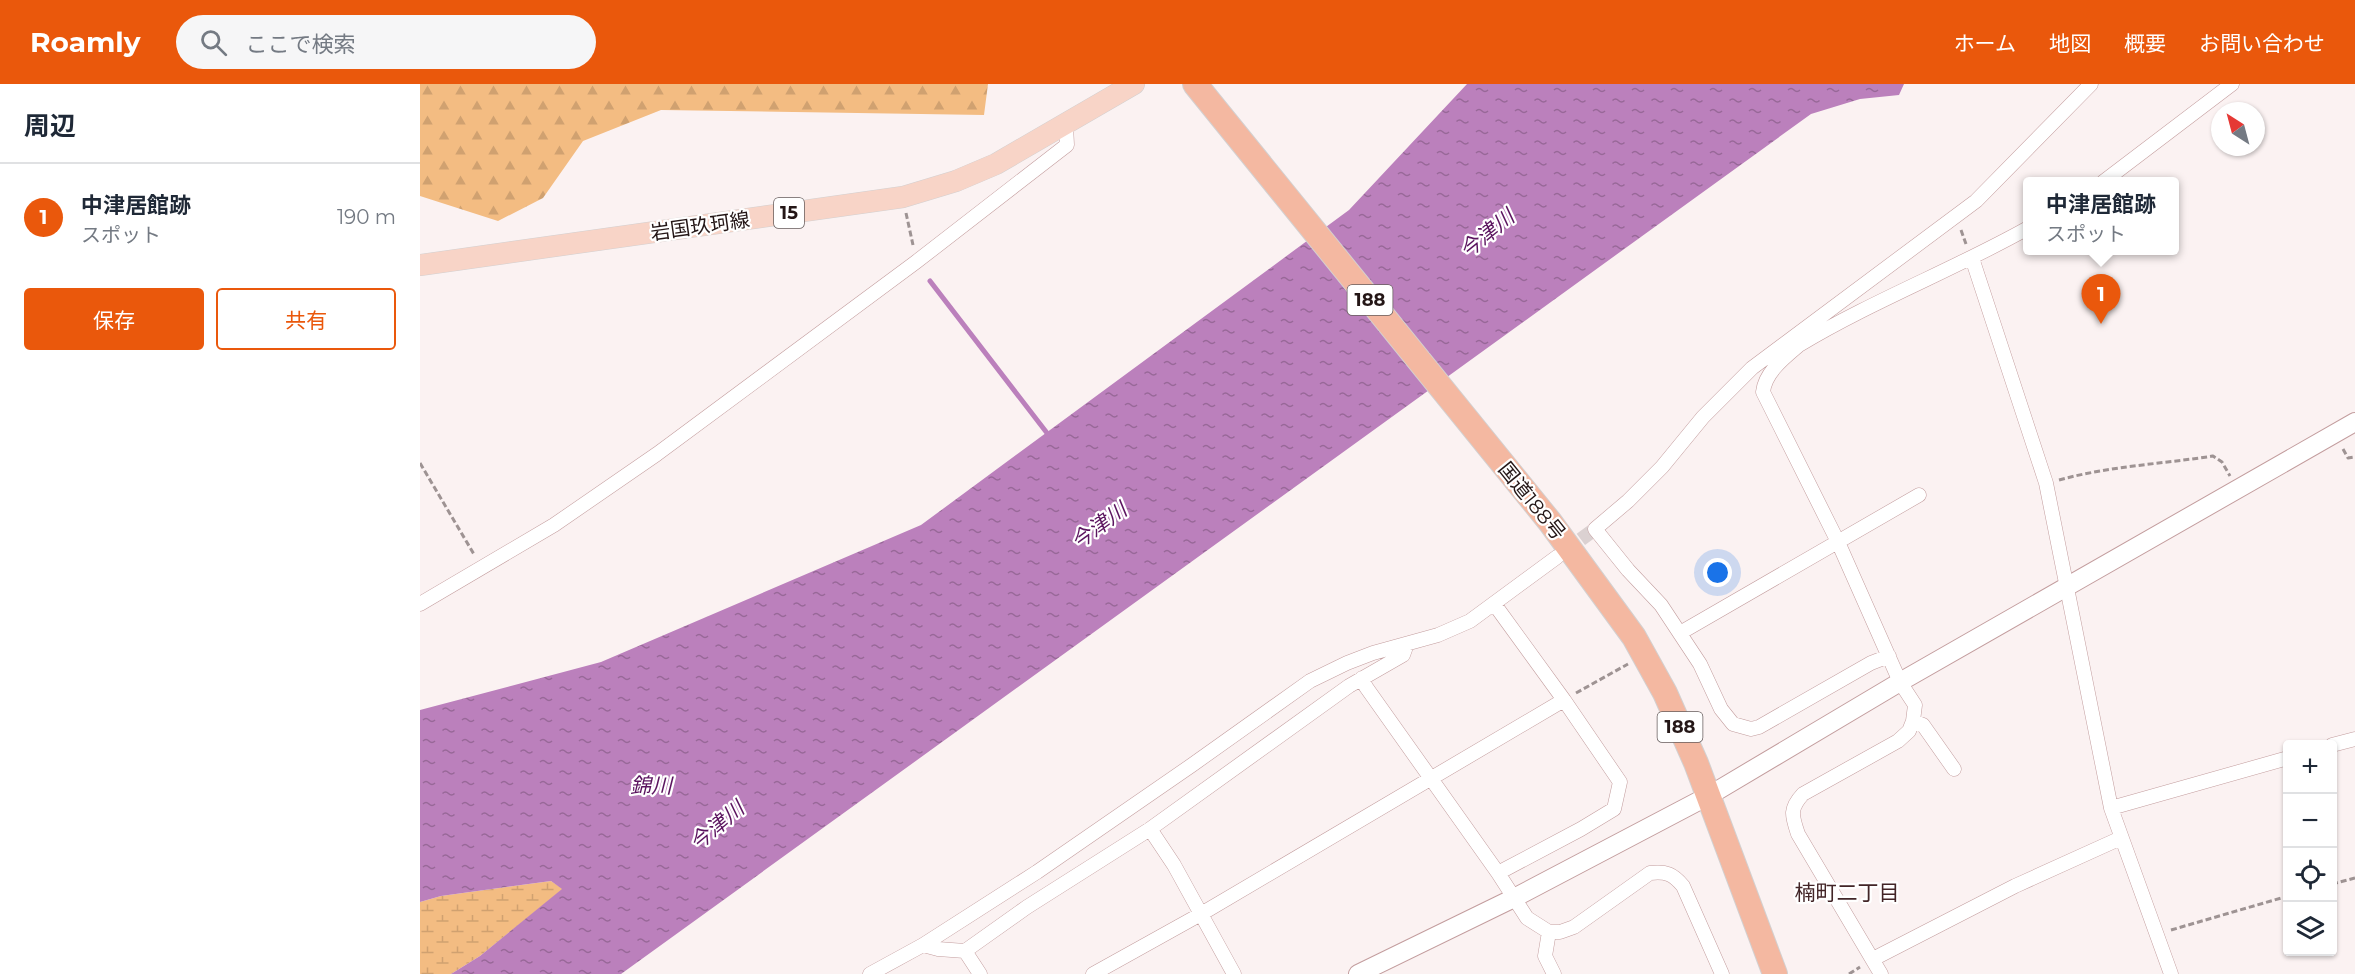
<!DOCTYPE html>
<html lang="ja">
<head>
<meta charset="utf-8">
<style>
	body { margin:0; font-family:Montserrat,"Noto Sans JP",sans-serif; background:#f6f6f7; color:#1f2937 }
	.controls { position:absolute; right:18px; bottom:18px; display:grid; overflow:hidden; border-radius:6px; box-shadow:0 2px 4px #0004 }
	.controls button { width:54px; height:54px; display:grid; place-items:center; padding:0; border:0; border-bottom:2px solid #e0e1e3; background:#fff; color:#1f2937; font:30px sans-serif }
	.compass { position:absolute; left:1791px; top:18px; width:54px; height:54px; border-radius:50%; background:#fff; box-shadow:0 2px 4px #0004; rotate:324deg }
	.you { position:absolute; left:1298px; top:489px; width:21px; height:21px; margin:-15px; border:4px solid #fff; border-radius:50%; background:#1a73e8; box-shadow:0 0 0 9px #1a73e833 }
	.badge { display:grid; place-items:center; width:39px; height:39px; border-radius:50%; background:#ea580c; color:#fff; font-size:20px; font-weight:700 }
	.pin { position:absolute; translate:-50% -50px; filter:drop-shadow(0 2px 3px #0008) }
	.pin::after { content:''; position:absolute; top:32px; width:21px; height:18px; background:inherit; clip-path:polygon(0 0,100% 0,50% 100%) }
	.popup { position:absolute; left:1603px; top:93px; width:156px; height:78px; box-sizing:border-box; display:grid; place-content:center; border-radius:6px; background:#fff; filter:drop-shadow(0 2px 4px #0005); font-size:20px; white-space:nowrap; color:#747a83 }
	.popup b { font-size:22px; color:#1f2937 }
	.popup::after { content:''; position:absolute; left:50%; top:100%; margin-left:-12px; border:12px solid transparent; border-top-color:#fff }
	.list { margin:0; padding:0; list-style:none }
	h2 { display:flex; justify-content:space-between; align-items:center; height:78px; margin:0; padding:0 24px; font-size:26px }
	h2 small { font-size:20px; font-weight:400; color:#747a83 }
	.list li { display:grid; grid-template-columns:39px 1fr auto; gap:18px; align-items:center; box-sizing:border-box; height:108px; padding:0 24px; border-top:2px solid #e0e1e3 }
	.list b { display:block; font-size:22px; white-space:nowrap }
	.list p { margin:0; font-size:20px; white-space:nowrap; color:#747a83 }
	.list em { font-size:20px; font-style:normal; color:#747a83 }
	.actions { display:flex; gap:12px; padding:18px 24px }
	.actions a { flex:1; padding:14px 0; border:2px solid #ea580c; border-radius:6px; text-align:center; font-size:21px; color:#ea580c }
	.actions .main { background:#ea580c; color:#fff }
	.icon { flex:none; width:33px; height:33px; fill:none; stroke:currentColor; stroke-width:2; stroke-linecap:round; stroke-linejoin:round }
	.map { position:relative; flex:none; width:1935px; height:890px; overflow:hidden }
	header { display:flex; align-items:center; gap:36px; box-sizing:border-box; height:84px; padding:0 30px; background:#ea580c; color:#fff }
	header strong { font-size:28px }
	nav { display:flex; gap:33px; margin-inline-start:auto; font-size:21px }
	.search { width:420px; height:54px; background:#f6f6f7; display:flex; align-items:center; gap:15px; box-sizing:border-box; padding:0 21px; border-radius:33px; color:#747a83; font-size:22px }
	main { display:flex }
	aside { flex:1; background:#fff }
	.map>svg:first-child { display:block }
	.forest { fill:url(#forest-firs) }
	.wetland { fill:url(#wetland-marsh) }
	.water { fill:url(#water-ripples) }
	.lines { fill:none; stroke-linecap:round; stroke-linejoin:round }
	.stream { stroke:#bb80bc; stroke-width:5 }
	.street-tunnel { stroke:#dbd1d1; stroke-width:14; stroke-dasharray:14 7; stroke-linecap:butt }
	.street-casing { stroke:#c39d9e; stroke-width:15 }
	.secondary-casing { stroke:#c39d9e; stroke-width:20 }
	.primary-casing { stroke:#d3d0d0; stroke-width:22 }
	.highway-casing { stroke:#d3d0d0; stroke-width:26 }
	.path { stroke:#9e9393; stroke-width:3; stroke-dasharray:6 3; stroke-linecap:butt }
	.street { stroke:#fff; stroke-width:14 }
	.secondary { stroke:#fff; stroke-width:18 }
	.primary { stroke:#f8d4c7; stroke-width:21 }
	.highway { stroke:#f4b8a1; stroke-width:24 }
	.labels { text-anchor:middle; stroke-width:4.5; stroke-linejoin:round; paint-order:stroke }
	.shield { fill:#fff; stroke:#665c5c; stroke-width:1.5 }
	.shield-label { font-size:18px; font-weight:bold; fill:#241616 }
	.street-label { font-size:20px; fill:#241616; stroke:#fff }
	.water-label { font-size:21px; font-style:italic; fill:#5b145f; stroke:#fff }
	.neighbourhood-label { font-size:21px; fill:#422527; stroke:#fff }
</style>
</head>
<body>
<header>
<strong>Roamly</strong>
<div class="search"><svg class="icon" aria-label="search" viewBox="0 0 24 24"><circle cx="10" cy="10" r="6"/><path d="M15 15l6 6"/></svg>ここで検索</div>
<nav><a>ホーム</a><a>地図</a><a>概要</a><a>お問い合わせ</a></nav>
</header>
<main>
<aside>
<h2>周辺<small></small></h2>
<ul class="list">
<li><span class="badge">1</span><div><b>中津居館跡</b><p>スポット</p></div><em>190 m</em></li>
</ul>
<div class="actions"><a class="main">保存</a><a>共有</a></div>
</aside>
<div class="map">
<svg width="1935" height="890" viewBox="0 0 1935 890">
	<defs>
		<pattern id="forest-firs" width="22" height="20" patternUnits="userSpaceOnUse" patternTransform="scale(1.5)"><rect width="22" height="20" fill="#f3bc82"/><path d="M5 1l3.5 6h-7zM16 11l3.5 6h-7z" fill="#d0a170"/></pattern>
		<pattern id="wetland-marsh" width="20" height="14" patternUnits="userSpaceOnUse" patternTransform="scale(1.5)"><rect width="20" height="14" fill="#f3bc82"/><path d="M1 5h8M5 5V1M11 12h8M15 12V8" fill="none" stroke="#d0a170"/></pattern>
		<pattern id="water-ripples" width="26" height="14" patternUnits="userSpaceOnUse" patternTransform="scale(1.5)"><rect width="26" height="14" fill="#bb80bc"/><path d="M2 4q2-2 4 0t4 0M15 11q2-2 4 0t4 0" fill="none" stroke="#986898"/></pattern>
	</defs>
	<rect width="100%" height="100%" fill="#fbf2f2"/>
	<path class="forest" d="M 0,0 L 568,0 L 564,31 L 241,26 L 163,57 L 123,114 L 78,137 L 0,112 Z"/>
	<path class="wetland" d="M 131,797 L 143,805 L 60,872 L 31,890 L 0,890 L 0,818 L 21,812 Z"/>
	<path class="water" d="M 1047,0 L 1484,0 L 1479,11 L 1440,15 L 1391,30 L 201,890 L 31,890 L 60,872 L 142,805 L 131,797 L 21,812 L 0,818 L 0,626 L 181,578 L 501,441 L 929,126 Z"/>
	<g class="lines">
		<path class="stream" d="M 510,197 L 627,349"/>
		<path class="street-tunnel" d="M 1144,468 L 1175,445"/>
		<defs>
			<path id="street" d="M 1683,98 L 1812,0
				M 1552,174 L 1626,399 L 1691,724 L 1751,890
				M 1375,254 L 1379,261 C 1452,217 1533,186 1608,144
				M 1379,261 C 1365,273 1345,288 1343,308 L 1418,458 L 1480,598 L 1495,621 L 1493,637 L 1503,641 L 1534,685
				M 0,520 L 134,441 L 237,370 L 496,178 L 647,61 L 646,41
				M 1075,521 L 1144,616 L 1200,698 L 1194,725 L 1161,745 L 1078,789
				M 1260,549 L 1499,411
				M 1469,572 L 1451,579 L 1339,643 L 1331,645 L 1313,640 L 1301,625 L 1280,580 L 1241,521 L 1208,486 L 1175,445 L 1208,417 L 1242,383 L 1283,333 L 1332,284 L 1556,117 L 1671,0
				M 942,594 L 946,603 L 1078,789 L 1107,834 L 1129,848 L 1140,848 L 1154,843 L 1230,789 C 1246,787 1253,790 1263,802 L 1302,890
				M 1912,661 L 1935,655
				M 1691,724 L 1868,674
				M 730,745 L 754,781 L 814,890
				M 1129,848 L 1125,872 L 1134,890
				M 503,861 L 518,865 L 545,867 L 560,890
				M 545,867 L 607,823 L 730,745 L 929,602 L 983,571 L 987,560
				M 1453,875 L 1595,802 L 1701,754
				M 450,890 L 503,861 L 617,788 L 772,681 L 890,597 L 927,579 L 953,569 L 1018,551 L 1050,537 L 1137,473
				M 673,890 L 781,830 L 1144,616
				M 1461,890 L 1378,750 C 1372,732 1369,725 1383,710 L 1478,657 L 1489,647 L 1493,637"/>
			<path id="secondary" d="M 938,890 L 1094,814 L 1290,711 L 1480,598 L 1935,338"/>
			<path id="primary" d="M 0,181 L 483,113 L 536,97 L 576,80 L 714,0"/>
			<path id="highway" d="M 775,0 L 1130,438 L 1214,553 L 1245,609 L 1276,679 L 1355,890"/>
		</defs>
		<use href="#street" class="street-casing"/>
		<use href="#secondary" class="secondary-casing"/>
		<use href="#primary" class="primary-casing"/>
		<use href="#highway" class="highway-casing"/>
		<path class="path" d="M 486,129 L 493,161
			M 1541,146 L 1546,160
			M 1923,365 L 1928,374 L 1935,373
			M 0,379 L 55,472
			M 1639,396 C 1690,382 1742,380 1793,372 L 1802,378 L 1810,392
			M 1156,609 L 1208,580
			M 1912,800 L 1935,794
			M 1751,846 L 1868,812
			M 1429,890 L 1440,883"/>
		<use href="#street" class="street"/>
		<use href="#secondary" class="secondary"/>
		<use href="#primary" class="primary"/>
		<use href="#highway" class="highway"/>
	</g>
	<g class="labels">
		<g class="shield">
			<rect x="354" y="114" width="30" height="30" rx="4.5"/>
			<rect x="927.5" y="201" width="45" height="30" rx="4.5"/>
			<rect x="1237.5" y="628" width="45" height="30" rx="4.5"/>
		</g>
		<g class="shield-label">
			<text x="369" y="135">15</text>
			<text x="950" y="222">188</text>
			<text x="1260" y="649">188</text>
		</g>
		<g class="street-label">
			<text transform="translate(280 142) rotate(-8)" y="7">岩国玖珂線</text>
			<text transform="translate(1112 417) rotate(51)" y="7">国道188号</text>
		</g>
		<g class="water-label">
			<text transform="translate(1067 150) rotate(-39)" y="7">今津川</text>
			<text transform="translate(679 442) rotate(-36)" y="7">今津川</text>
			<text x="231" y="709">錦川</text>
			<text transform="translate(297 742) rotate(-40)" y="7">今津川</text>
		</g>
		<g class="neighbourhood-label">
			<text x="1427" y="816">楠町二丁目</text>
		</g>
	</g>
</svg>
<div class="controls">
<button>+</button>
<button>−</button>
<button><svg class="icon" aria-label="locate" viewBox="0 0 24 24"><circle cx="12" cy="12" r="6"/><path d="M12 2v4M12 18v4M2 12h4M18 12h4"/></svg></button>
<button><svg class="icon" aria-label="layers" viewBox="0 0 24 24"><path d="M12 4l9 5-9 5-9-5zM3 14l9 5 9-5"/></svg></button>
</div>
<svg class="compass" viewBox="-18 -18 36 36"><path d="M0-13l5 13h-10z" fill="#e53935"/><path d="M0 13l5-13h-10z" fill="#747a83"/></svg>
<div class="you"></div>
<div class="pin badge" style="left:1681px;top:240px">1</div>
<div class="popup"><b>中津居館跡</b>スポット</div>
</div>
</main>
</body>
</html>
